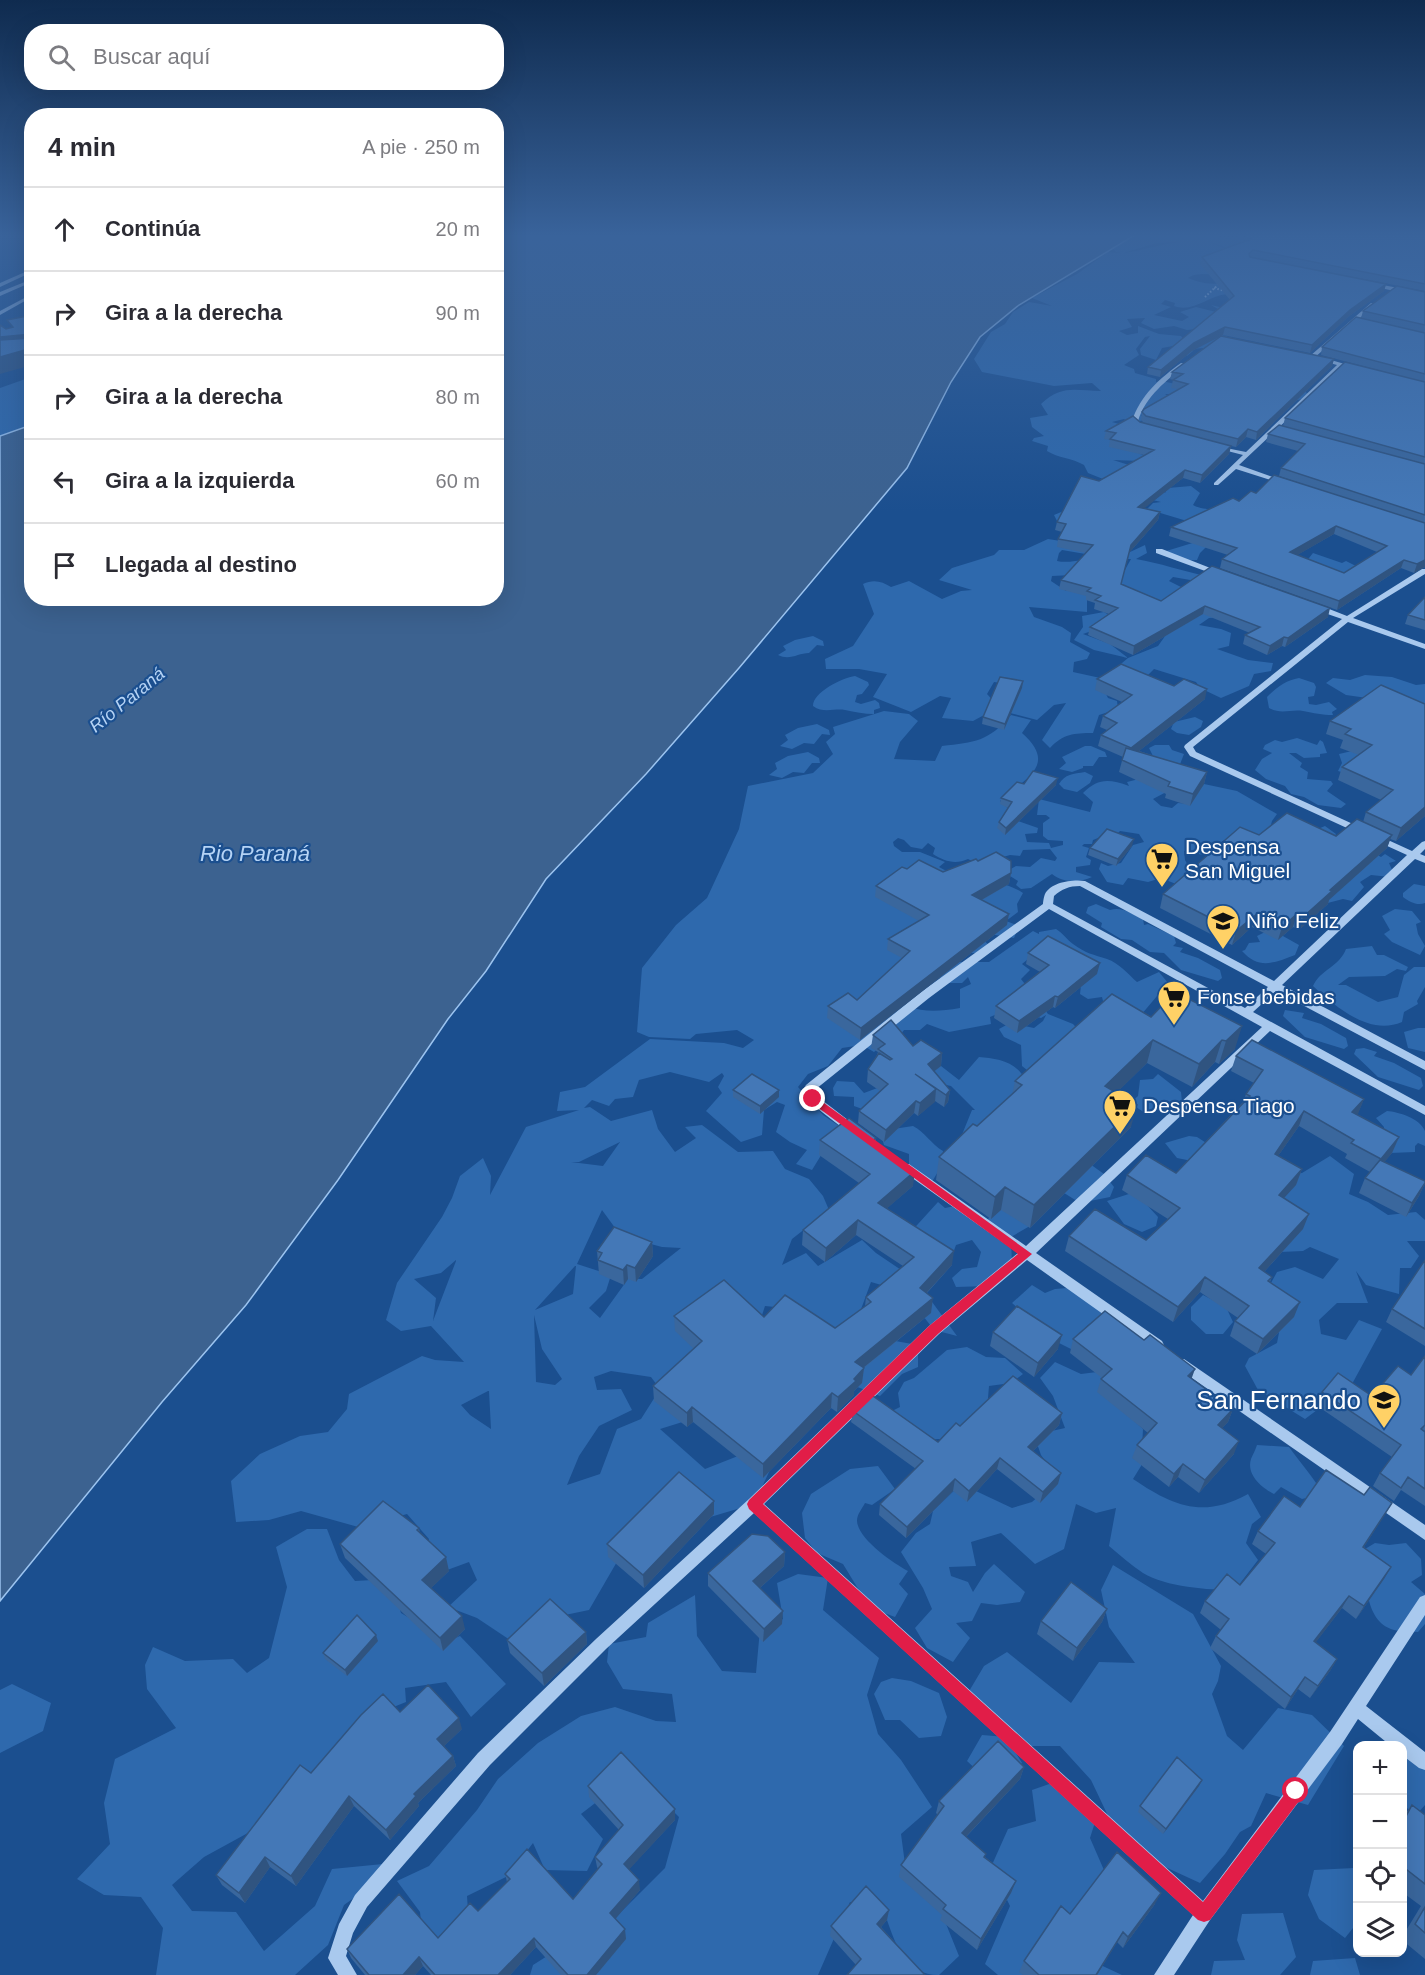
<!DOCTYPE html>
<html lang="es">
<head>
<meta charset="utf-8">
<style>
	body { margin:0; font-family:Helvetica,sans-serif; background:#f7f7f7; color:#2b2b33 }
	.controls { position:absolute; right:18px; bottom:18px; display:grid; overflow:hidden; border-radius:12px; box-shadow:0 6px 24px #0002 }
	.controls button { width:54px; height:54px; display:grid; place-items:center; padding:0; border:0; border-bottom:2px solid #e1e1e2; background:#fff; color:#2b2b33; font:30px sans-serif }
	.stop { position:absolute; width:18px; height:18px; margin:-14px; border:4px solid #e11d48; border-radius:50%; background:#fff }
	.stop.end { background:#e11d48; border-color:#fff; box-shadow:0 2px 6px #0008 }
	.list { margin:0; padding:0; list-style:none }
	h2 { display:flex; justify-content:space-between; align-items:center; height:78px; margin:0; padding:0 24px; font-size:26px }
	h2 small { font-size:20px; font-weight:400; color:#7c7c81 }
	.list li { display:grid; grid-template-columns:39px 1fr auto; gap:18px; align-items:center; box-sizing:border-box; height:84px; padding:0 24px; border-top:2px solid #e1e1e2 }
	.list b { display:block; font-size:22px; white-space:nowrap }
	.list em { font-size:20px; font-style:normal; color:#7c7c81 }
	.icon { flex:none; width:33px; height:33px; fill:none; stroke:currentColor; stroke-width:2; stroke-linecap:round; stroke-linejoin:round }
	.map { position:relative; flex:none; width:1425px; height:1975px; overflow:hidden }
	.search { position:absolute; background:#fff; box-shadow:0 6px 24px #0002; left:24px; top:24px; width:480px; height:66px; display:flex; align-items:center; gap:15px; box-sizing:border-box; padding:0 21px; border-radius:24px; color:#7c7c81; font-size:22px }
	.panel { position:absolute; background:#fff; box-shadow:0 6px 24px #0002; left:24px; top:108px; width:480px; height:498px; border-radius:24px }
	.map>svg:first-child { display:block }
	.green { fill:#2e69ad; fill-rule:evenodd }
	.water { fill:#3c6290; stroke:#9cc4f0; stroke-width:1.5 }
	.lines { fill:none; stroke-linecap:round; stroke-linejoin:round }
	.path { stroke:#a9c9ee; stroke-width:2; stroke-dasharray:1.5 2; stroke-linecap:butt }
	.minor { fill:#a9c9ee; fill-rule:evenodd }
	.wall { fill:#3a679d; fill-rule:evenodd }
	.shaded-wall { fill:#305480 }
	.building { fill:#4478b7; stroke:#305480; stroke-width:1.5; fill-rule:evenodd }
	.route { fill:#e11d48 }
	.labels { text-anchor:middle; stroke-width:4.5; stroke-linejoin:round; paint-order:stroke }
	.far-water-label { font-size:18px; font-style:italic; fill:#b5d3f5; stroke:#1b4f8f }
	.poi-label { font-size:21px; fill:#fff; stroke:#1b4f8f; text-anchor:start }
	.water-label { font-size:22px; font-style:italic; fill:#b5d3f5; stroke:#1b4f8f }
	.near-poi-label { font-size:26px; fill:#fff; stroke:#1b4f8f; text-anchor:end }
</style>
</head>
<body>
<div class="map">
<svg width="1425" height="1975" viewBox="0 0 1425 1975">
	<rect width="100%" height="100%" fill="#1b4f8f"/>
	<path class="green" d="M 1135,235 L 1215,235 L 1227,239 C 1247,233 1272,232 1293,240 L 1292,242 L 1269,238 L 1259,241 L 1283,247 L 1282,252 L 1250,245 L 1235,251 L 1207,241 L 1244,256 L 1252,263 C 1236,267 1222,254 1207,261 L 1222,264 L 1219,268 L 1229,273 C 1216,277 1199,270 1188,278 C 1210,288 1228,282 1252,282 L 1252,287 L 1242,289 C 1258,292 1274,289 1290,294 L 1291,295 L 1272,301 L 1287,303 L 1303,309 L 1296,311 L 1274,305 L 1265,312 L 1252,311 L 1261,313 L 1256,316 L 1246,313 L 1241,316 L 1284,327 L 1282,337 L 1293,342 L 1258,336 L 1260,332 L 1241,328 L 1244,325 L 1224,324 L 1207,331 L 1197,329 L 1187,330 L 1174,326 L 1154,329 L 1141,323 L 1145,318 L 1127,319 L 1132,327 L 1119,331 L 1127,335 L 1138,333 L 1138,326 L 1159,334 L 1181,336 L 1184,340 L 1192,340 L 1214,334 L 1227,336 L 1228,340 L 1204,348 L 1191,349 L 1193,351 L 1187,356 L 1188,350 L 1173,346 L 1162,348 L 1156,360 L 1141,355 L 1140,349 L 1150,336 L 1145,337 L 1136,349 L 1139,355 L 1124,365 L 1134,369 L 1135,373 L 1156,379 L 1156,382 L 1162,381 L 1180,385 L 1183,383 L 1177,382 L 1180,379 L 1206,385 L 1208,388 L 1199,389 L 1199,392 L 1201,395 L 1210,398 L 1215,393 L 1208,391 C 1215,386 1221,388 1229,390 L 1230,386 L 1245,385 L 1249,379 L 1262,382 L 1256,384 L 1262,393 L 1243,390 L 1239,393 L 1235,392 L 1237,394 L 1234,398 C 1246,399 1253,394 1265,397 L 1259,399 L 1258,401 C 1263,402 1269,403 1273,401 C 1285,396 1294,380 1308,394 L 1307,398 L 1284,403 L 1283,405 L 1289,408 L 1285,411 L 1270,408 L 1270,404 C 1259,407 1251,399 1241,402 L 1242,407 L 1237,409 L 1221,406 L 1220,401 L 1212,401 L 1212,403 L 1184,394 L 1165,394 L 1172,399 L 1172,402 L 1186,404 L 1185,408 L 1173,410 L 1179,415 L 1187,416 L 1181,418 L 1177,429 L 1169,434 L 1153,431 L 1151,425 L 1157,422 L 1154,419 L 1157,414 L 1150,410 L 1141,415 L 1145,419 L 1131,425 L 1124,419 L 1112,422 L 1126,426 L 1129,431 L 1158,435 L 1179,445 L 1162,454 L 1143,438 L 1122,446 L 1145,456 L 1140,461 L 1113,460 L 1129,465 L 1130,468 L 1124,468 L 1130,477 L 1129,481 L 1118,483 L 1157,483 L 1165,493 L 1168,488 L 1191,486 L 1200,493 L 1193,505 C 1202,510 1208,508 1216,511 C 1225,515 1228,520 1235,525 L 1230,528 L 1215,526 L 1206,520 L 1187,521 L 1147,509 L 1153,503 L 1161,502 L 1114,491 L 1094,495 L 1090,503 C 1103,521 1104,514 1121,520 C 1126,522 1132,530 1136,534 L 1133,540 L 1121,542 L 1062,531 L 1054,515 L 1066,510 C 1075,491 1093,485 1113,483 L 1088,473 L 1084,465 C 1072,458 1058,458 1047,451 L 1048,446 L 1032,441 L 1034,438 L 1044,436 L 1032,427 L 1030,418 L 1048,415 L 1041,404 C 1062,384 1076,391 1101,391 L 1092,383 L 1054,386 L 982,372 L 974,359 L 991,332 L 1005,324 L 1013,312 L 1029,302 L 1052,306 L 1032,298 L 1077,274 L 1108,252 C 1133,256 1155,244 1180,242 L 1157,243 L 1123,253 L 1116,252 L 1113,249 ZM 1227,294 L 1238,299 L 1229,302 L 1233,306 L 1227,303 L 1224,308 L 1211,305 L 1218,309 L 1216,312 L 1196,307 L 1180,312 L 1189,317 L 1182,321 L 1154,315 L 1171,307 L 1161,304 L 1165,300 L 1175,303 L 1174,306 C 1193,313 1208,296 1227,294 Z
		M 31,377 L 31,425 L 0,436 L 0,388 Z
		M 1048,539 L 1130,552 L 1145,545 L 1147,553 L 1136,559 C 1160,563 1182,571 1206,576 L 1196,581 L 1173,577 L 1169,581 L 1183,588 L 1221,617 L 1209,618 L 1199,625 L 1221,629 L 1231,633 L 1229,646 L 1217,649 L 1248,660 L 1273,663 L 1271,671 L 1254,674 L 1249,686 L 1221,698 L 1200,688 L 1196,682 L 1154,669 L 1142,681 L 1116,668 L 1128,658 L 1094,650 L 1074,640 L 1083,627 L 1082,616 L 1104,612 L 1112,617 L 1087,592 L 1087,612 L 1029,607 L 1034,617 L 1062,627 L 1071,633 L 1070,642 L 1090,653 L 1087,659 L 1074,662 L 1073,672 L 1105,679 L 1103,688 L 1108,698 L 1117,701 L 1118,709 L 1099,715 L 1093,733 C 1074,733 1063,734 1050,748 L 1042,740 L 1066,703 L 1054,705 L 1037,720 L 1010,713 L 1015,685 L 994,682 L 987,694 L 999,707 L 973,721 L 942,718 L 951,698 L 940,696 L 911,712 L 873,697 L 887,674 L 859,669 L 826,669 L 825,659 L 853,646 L 874,614 L 863,584 C 873,579 882,581 891,587 L 909,581 L 942,599 L 961,591 L 972,590 L 939,580 L 952,568 L 994,555 L 999,550 L 1024,550 ZM 1062,550 L 1115,559 L 1131,559 L 1121,577 L 1076,583 L 1066,591 L 1051,581 L 1052,576 L 1073,575 L 1094,561 C 1080,558 1070,564 1057,561 L 1059,553 ZM 1097,629 L 1168,632 L 1158,646 L 1128,658 L 1110,644 L 1083,634 Z
		M 1199,541 L 1209,544 L 1200,553 L 1197,560 L 1178,561 L 1163,555 L 1163,552 Z
		M 1313,553 L 1342,563 L 1346,561 L 1356,566 L 1353,576 L 1305,563 Z
		M 813,636 L 823,641 L 824,646 L 817,645 L 809,653 C 798,653 790,661 778,655 L 786,650 L 783,646 L 795,640 Z
		M 1365,675 L 1392,677 L 1416,685 L 1425,684 L 1425,755 L 1358,777 L 1338,771 L 1342,763 L 1339,754 L 1352,751 L 1367,698 L 1346,695 L 1326,683 L 1333,678 L 1350,680 Z
		M 855,676 L 868,682 L 869,685 L 862,694 L 857,695 L 855,702 L 861,704 L 875,700 L 879,703 L 880,708 L 874,710 L 874,714 C 864,714 855,712 845,710 C 834,708 824,714 813,706 C 813,692 842,678 855,676 Z
		M 1299,678 L 1314,683 L 1316,687 L 1314,696 L 1308,697 L 1309,704 L 1316,705 L 1329,702 L 1337,709 L 1332,712 L 1333,715 C 1322,715 1314,713 1303,711 C 1290,709 1282,715 1269,708 L 1267,697 C 1276,688 1286,680 1299,678 Z
		M 884,711 L 909,714 L 918,721 L 900,742 L 894,759 L 935,761 L 942,746 C 975,742 988,742 1011,715 L 1031,720 L 1022,733 C 1058,765 1026,778 1000,801 L 1013,813 L 1018,821 L 1038,828 L 1037,833 L 1025,834 L 1027,842 L 1049,843 L 1051,848 L 1063,845 L 1063,841 L 1048,840 L 1043,836 L 1043,823 L 1050,818 L 1046,815 L 1037,815 L 1039,799 L 1090,812 L 1093,802 L 1083,793 C 1098,778 1109,779 1129,786 L 1127,782 L 1135,780 L 1155,760 L 1149,748 L 1155,745 L 1169,745 L 1172,750 L 1184,754 L 1170,790 L 1153,799 L 1161,806 L 1172,808 L 1178,803 L 1190,804 L 1204,784 L 1237,791 L 1277,814 L 1272,821 L 1267,840 L 1213,857 L 1184,851 L 1185,860 L 1191,871 L 1176,884 L 1161,878 L 1148,882 L 1128,878 L 1123,885 L 1107,882 L 1099,869 L 1101,863 L 1108,866 L 1121,863 L 1133,845 L 1144,842 L 1139,834 L 1120,831 L 1115,836 L 1103,836 L 1093,840 L 1092,844 L 1084,844 L 1082,846 L 1089,848 L 1086,857 L 1091,860 L 1090,865 L 1076,867 L 1076,872 L 1092,877 C 1080,883 1063,883 1052,874 L 1031,888 L 1021,889 L 1016,885 L 1018,881 L 1010,876 L 1009,870 L 1016,866 L 1030,867 L 1041,858 L 1055,861 L 1057,858 L 1050,849 L 1023,850 L 1020,856 L 1010,855 L 978,864 L 968,859 C 955,865 944,861 933,854 L 935,848 L 928,843 L 922,849 L 911,847 L 904,840 L 898,838 L 893,842 L 894,846 L 902,852 L 920,852 L 945,862 L 939,867 C 965,882 997,876 1023,893 L 1017,904 L 1018,912 L 1006,921 L 1019,926 L 1014,938 L 989,934 L 981,938 L 989,945 L 984,953 L 970,953 L 879,994 C 911,1010 925,1014 960,1008 L 960,989 L 971,984 L 968,977 L 962,983 L 950,983 L 939,977 L 951,962 L 989,962 L 1033,931 L 1039,934 L 1039,932 L 1056,929 C 1063,933 1067,940 1073,944 C 1085,953 1094,955 1107,959 C 1119,963 1128,974 1137,982 L 1159,972 L 1168,983 L 1141,1015 L 1104,1005 L 1102,997 L 1088,999 L 1080,994 L 1082,977 L 1039,950 L 1022,964 L 1030,970 L 1021,979 L 1048,1014 L 1073,1024 L 1086,1038 L 1042,1082 L 1022,1066 L 1021,1045 L 1004,1037 L 999,1029 L 1010,1023 L 1034,1028 L 1043,1021 L 1046,1015 L 1041,1018 L 1009,1009 L 990,1017 L 991,1024 L 949,1032 L 927,1024 L 920,1030 L 904,1030 L 896,1041 L 887,1039 L 874,1052 L 862,1045 L 842,1048 L 828,1066 L 808,1074 L 798,1087 L 823,1115 L 839,1126 L 812,1170 L 796,1164 L 807,1150 L 790,1142 L 776,1132 L 785,1105 L 777,1102 L 764,1110 L 762,1135 L 741,1142 L 706,1111 L 722,1093 L 718,1087 L 724,1076 L 722,1073 L 709,1082 L 670,1072 L 639,1080 L 633,1097 L 615,1099 L 609,1106 L 592,1100 L 584,1108 L 590,1107 L 611,1121 L 652,1110 L 658,1129 L 675,1152 L 696,1138 L 685,1127 L 702,1125 L 738,1152 L 773,1151 L 785,1169 L 809,1179 L 823,1196 L 829,1210 L 792,1239 L 782,1265 L 806,1253 L 818,1266 L 862,1240 L 876,1253 L 916,1280 L 957,1336 L 934,1330 L 913,1303 L 895,1289 L 871,1282 L 860,1312 L 884,1339 L 918,1345 L 918,1367 L 902,1374 L 880,1396 L 855,1386 L 858,1362 L 795,1309 L 765,1306 L 755,1337 L 705,1415 L 660,1429 L 705,1469 L 738,1456 L 769,1472 L 754,1504 L 707,1518 L 618,1560 L 589,1610 L 565,1615 L 525,1650 L 477,1618 L 448,1607 L 477,1580 L 469,1562 L 439,1573 L 422,1556 L 429,1539 L 407,1514 L 389,1519 L 369,1530 L 301,1511 L 269,1520 L 236,1522 L 231,1481 L 260,1454 L 300,1436 L 328,1432 L 347,1409 L 349,1394 L 422,1356 L 435,1360 L 464,1362 L 431,1326 L 401,1331 L 386,1320 L 397,1283 L 442,1217 L 452,1198 L 460,1176 L 483,1158 L 491,1176 L 490,1195 L 526,1127 L 579,1110 L 557,1111 L 560,1092 L 585,1087 L 650,1039 L 724,1043 L 743,1048 L 754,1040 L 737,1030 L 696,1034 L 690,1039 L 649,1037 L 637,1032 L 642,968 L 676,925 L 707,898 L 739,829 L 748,786 L 813,773 L 833,754 L 826,742 L 835,734 L 833,727 ZM 620,1142 L 603,1166 L 571,1162 L 579,1162 ZM 602,1210 L 621,1236 L 662,1247 L 681,1248 L 642,1279 L 628,1279 L 600,1318 L 589,1308 L 606,1291 L 611,1275 L 577,1264 ZM 456,1260 L 456,1261 L 433,1321 L 436,1298 L 414,1279 L 441,1273 ZM 576,1266 L 573,1294 L 535,1310 L 575,1266 ZM 534,1315 L 542,1349 L 562,1379 L 555,1385 L 536,1382 ZM 611,1371 L 651,1377 L 660,1389 L 641,1419 L 617,1429 L 600,1474 L 567,1485 L 579,1456 L 599,1426 L 632,1410 L 621,1389 L 597,1390 L 594,1377 ZM 488,1391 L 489,1391 L 491,1429 L 470,1415 L 461,1405 Z
		M 1195,717 L 1203,721 L 1201,727 L 1189,735 L 1177,733 L 1171,729 L 1174,722 Z
		M 817,724 L 829,730 L 830,735 L 822,734 L 814,744 L 804,743 L 792,749 L 780,746 L 788,740 L 785,735 L 798,728 Z
		M 1297,738 L 1317,745 L 1320,740 L 1323,742 L 1327,753 L 1320,754 L 1320,757 L 1304,758 L 1296,753 L 1289,753 L 1302,763 L 1300,767 L 1308,772 L 1307,779 L 1331,781 L 1333,784 L 1327,791 L 1346,804 L 1341,808 L 1318,805 L 1304,797 L 1291,794 L 1285,786 L 1266,779 L 1255,770 L 1262,759 L 1272,753 L 1263,749 L 1265,745 L 1275,740 L 1282,742 Z
		M 1085,746 L 1091,746 L 1105,752 L 1107,757 L 1099,757 L 1093,766 L 1083,766 L 1083,768 L 1072,772 L 1059,769 L 1066,763 L 1062,757 Z
		M 808,752 L 819,758 L 820,763 L 812,763 L 804,773 L 793,772 L 782,778 L 769,775 L 777,769 L 775,763 L 788,756 Z
		M 1085,772 L 1093,776 L 1090,783 L 1077,792 L 1064,789 L 1059,784 C 1065,774 1073,774 1085,772 Z
		M 1325,826 L 1336,834 L 1334,837 L 1360,845 L 1381,857 L 1385,854 L 1396,861 L 1389,863 L 1393,872 L 1390,877 L 1371,875 L 1360,882 L 1364,887 L 1352,901 L 1343,899 L 1320,905 L 1313,831 Z
		M 1414,884 L 1425,886 L 1425,903 C 1417,906 1410,902 1403,897 L 1403,893 Z
		M 1096,904 L 1110,910 C 1122,906 1132,914 1143,919 L 1144,925 L 1148,924 L 1174,936 L 1176,943 L 1173,946 L 1183,948 L 1180,952 L 1198,958 L 1220,970 L 1222,978 L 1218,981 L 1181,970 L 1164,953 L 1150,952 L 1132,940 L 1121,939 L 1101,927 L 1102,923 L 1086,913 L 1088,907 Z
		M 1395,909 L 1412,911 L 1421,922 L 1416,924 L 1418,934 L 1425,946 L 1420,955 L 1392,942 L 1384,934 L 1390,930 L 1382,916 Z
		M 1267,931 L 1274,931 L 1299,945 L 1295,955 C 1274,963 1259,970 1242,951 L 1245,950 L 1249,943 L 1260,942 L 1257,936 Z
		M 1372,946 L 1377,955 L 1384,955 L 1408,967 L 1406,971 L 1397,969 L 1385,976 L 1349,977 L 1338,985 L 1346,985 L 1378,1002 L 1398,997 L 1404,975 L 1414,967 L 1425,967 L 1425,987 L 1417,1001 L 1418,1004 L 1404,1012 L 1402,1022 C 1369,1036 1336,1007 1313,986 C 1320,970 1340,966 1346,949 Z
		M 1285,1010 L 1304,1013 L 1302,1018 L 1321,1024 L 1346,1038 L 1348,1046 L 1344,1049 L 1305,1037 L 1283,1016 Z
		M 1418,1028 L 1425,1028 L 1425,1052 L 1408,1048 L 1404,1032 Z
		M 1364,1048 L 1377,1052 L 1374,1056 L 1394,1063 L 1421,1078 L 1423,1086 L 1419,1090 L 1378,1077 L 1354,1054 L 1356,1049 Z
		M 979,1057 C 996,1058 1018,1062 1025,1080 C 1029,1088 1028,1101 1029,1109 L 961,1137 L 972,1110 L 975,1110 L 951,1086 L 932,1082 L 865,1110 L 854,1106 L 854,1097 L 834,1096 L 833,1088 L 837,1081 L 854,1082 L 864,1093 L 880,1087 L 925,1062 L 941,1066 L 959,1080 Z
		M 1158,1074 L 1181,1092 L 1182,1102 L 1178,1107 L 1145,1113 L 1130,1103 L 1138,1096 L 1140,1080 L 1153,1079 Z
		M 1387,1111 C 1398,1112 1420,1118 1425,1131 C 1425,1135 1425,1142 1425,1146 L 1418,1143 L 1415,1146 L 1415,1152 L 1390,1153 L 1383,1133 L 1384,1127 L 1376,1118 Z
		M 913,1126 C 925,1132 931,1144 943,1151 L 942,1165 L 930,1185 L 909,1169 L 909,1154 L 884,1145 L 880,1131 Z
		M 1189,1136 L 1197,1137 L 1211,1146 L 1192,1161 L 1177,1158 L 1165,1143 Z
		M 1330,1156 L 1354,1174 L 1349,1194 L 1368,1202 L 1388,1215 L 1416,1212 L 1425,1220 L 1425,1241 L 1407,1241 L 1419,1256 L 1411,1268 L 1400,1268 L 1399,1294 L 1366,1285 L 1356,1271 L 1368,1303 L 1337,1303 L 1319,1320 L 1321,1334 L 1346,1340 L 1359,1320 L 1382,1329 L 1352,1384 L 1305,1419 L 1258,1390 L 1245,1366 L 1249,1358 L 1277,1343 L 1283,1312 L 1266,1292 L 1277,1272 L 1295,1267 L 1323,1279 L 1339,1259 L 1310,1247 L 1303,1251 L 1280,1252 L 1276,1203 L 1291,1174 L 1302,1173 Z
		M 1090,1164 L 1104,1174 L 1114,1187 L 1110,1197 L 1080,1203 L 1061,1191 Z
		M 1135,1192 L 1158,1217 L 1156,1226 L 1142,1232 L 1124,1224 L 1107,1201 Z
		M 995,1199 L 1020,1202 L 1035,1223 L 1011,1237 L 1012,1267 L 988,1286 L 956,1287 L 952,1278 L 962,1269 L 977,1267 L 981,1252 L 972,1240 L 956,1245 L 952,1256 L 908,1235 L 938,1202 L 945,1208 L 955,1206 L 987,1223 Z
		M 1032,1285 L 1045,1293 L 1055,1289 L 1080,1287 L 1113,1314 C 1086,1325 1082,1322 1079,1353 L 1055,1341 L 1012,1303 Z
		M 1203,1295 L 1226,1307 L 1233,1322 L 1223,1334 L 1206,1334 L 1191,1320 L 1191,1307 Z
		M 967,1347 L 986,1357 L 1005,1358 L 1023,1374 L 1011,1383 L 989,1386 L 986,1422 L 955,1442 L 938,1439 L 926,1440 L 892,1411 L 900,1407 L 898,1393 L 904,1382 L 914,1378 L 947,1350 Z
		M 1055,1362 L 1081,1374 L 1097,1372 L 1120,1381 L 1116,1404 L 1143,1429 L 1141,1466 L 1133,1479 C 1173,1506 1203,1519 1248,1494 L 1261,1517 L 1252,1524 L 1246,1543 L 1258,1560 L 1235,1590 C 1208,1590 1166,1587 1143,1573 C 1131,1565 1120,1555 1109,1546 L 1116,1508 L 1096,1513 L 1076,1504 L 1064,1549 L 1035,1564 L 1001,1533 L 971,1542 L 976,1566 L 949,1567 L 951,1576 L 968,1582 L 973,1592 L 985,1573 L 994,1564 L 1025,1592 L 1020,1602 L 997,1605 L 981,1603 L 972,1621 L 956,1623 L 970,1638 L 953,1662 L 927,1648 L 915,1628 L 932,1609 L 923,1588 L 901,1552 L 916,1533 L 930,1524 L 933,1511 L 961,1484 L 1012,1508 L 1032,1502 L 1058,1479 L 1041,1455 L 1034,1435 L 1065,1428 L 1053,1396 L 1040,1378 Z
		M 1257,1445 L 1289,1447 C 1301,1464 1312,1475 1323,1494 L 1302,1499 L 1281,1487 L 1274,1494 C 1262,1488 1246,1475 1251,1459 C 1253,1454 1255,1451 1257,1445 Z
		M 878,1466 L 895,1489 L 872,1505 L 865,1503 C 862,1509 857,1514 857,1521 C 858,1539 893,1563 908,1571 L 899,1584 L 908,1594 L 895,1617 L 876,1610 L 857,1587 L 843,1564 L 817,1553 L 805,1538 L 802,1513 L 811,1494 L 850,1469 Z
		M 307,1529 L 327,1529 L 339,1560 L 355,1581 L 391,1579 L 401,1613 L 429,1630 L 440,1645 L 460,1636 L 506,1684 L 471,1717 L 446,1682 L 405,1688 L 406,1702 L 376,1714 L 259,1824 L 246,1834 L 204,1857 L 172,1885 L 192,1911 L 236,1912 L 264,1951 L 315,1906 L 332,1869 L 383,1864 L 386,1875 L 344,1905 L 328,1945 L 295,1975 L 156,1975 L 163,1928 L 141,1897 L 104,1895 L 77,1879 L 110,1844 L 104,1803 L 115,1759 L 176,1728 L 147,1689 L 145,1665 L 153,1647 L 185,1661 L 233,1659 L 247,1673 L 269,1658 L 287,1587 L 276,1547 Z
		M 1375,1543 L 1389,1545 L 1406,1543 L 1421,1559 L 1422,1575 L 1411,1582 L 1425,1594 L 1425,1624 L 1418,1632 C 1410,1631 1401,1632 1394,1630 C 1362,1621 1366,1573 1365,1549 Z
		M 1113,1565 L 1193,1614 L 1221,1666 L 1218,1681 L 1212,1694 L 1227,1736 L 1243,1750 L 1278,1708 L 1312,1715 L 1344,1746 L 1308,1805 L 1266,1793 L 1251,1826 L 1240,1832 L 1225,1854 L 1200,1883 L 1137,1854 L 1110,1820 L 1091,1780 L 1060,1746 L 1030,1746 L 968,1693 L 984,1666 L 1007,1652 L 1071,1703 L 1099,1662 L 1135,1663 L 1109,1627 L 1101,1590 Z
		M 798,1574 L 828,1578 L 823,1610 L 879,1658 L 867,1695 L 878,1734 L 901,1760 L 932,1807 L 901,1834 L 907,1879 L 940,1909 L 959,1956 L 939,1975 C 906,1975 896,1946 887,1920 L 850,1902 L 818,1975 L 530,1975 L 533,1965 L 563,1946 L 606,1927 L 665,1868 L 679,1817 L 634,1773 L 581,1814 L 603,1839 L 587,1871 L 545,1870 L 533,1843 L 508,1876 L 467,1896 L 470,1940 L 494,1971 L 422,1931 L 420,1912 L 397,1881 L 429,1866 L 477,1810 L 498,1779 L 538,1743 L 581,1716 L 615,1707 L 656,1721 L 676,1722 L 672,1694 L 623,1689 L 607,1662 L 609,1644 L 646,1637 L 648,1623 L 695,1595 L 697,1636 L 722,1671 L 756,1673 L 760,1629 L 783,1619 L 777,1583 Z
		M 892,1678 L 911,1681 L 939,1693 L 947,1717 L 941,1736 L 919,1738 L 900,1720 L 885,1720 L 874,1694 L 881,1682 Z
		M 12,1684 L 51,1703 L 43,1731 L 0,1753 L 0,1690 Z
		M 982,1735 L 1006,1737 L 1022,1763 L 1002,1777 L 982,1775 L 967,1761 Z
		M 1403,1753 L 1425,1758 L 1425,1805 L 1416,1815 L 1403,1805 Z
		M 1055,1782 L 1097,1816 L 1090,1838 L 1107,1877 L 1092,1961 L 1122,1975 L 998,1975 L 985,1964 L 1010,1906 L 991,1867 L 1008,1829 L 1036,1821 L 1032,1790 Z
		M 1354,1868 L 1357,1881 L 1357,1923 L 1345,1938 L 1319,1919 L 1308,1895 L 1314,1870 Z
		M 1283,1913 L 1296,1957 L 1280,1975 L 1211,1975 L 1214,1961 L 1245,1960 L 1237,1940 L 1242,1914 Z
		M 1355,1958 L 1360,1975 L 1310,1975 L 1313,1961 Z"/>
	<path class="water" d="M 497,235 L 1135,235 L 1019,305 L 980,337 L 951,382 L 907,468 L 739,668 L 646,774 L 546,879 L 486,971 L 448,1019 L 338,1180 L 246,1305 L 162,1402 L 0,1601 L 0,436 L 31,425 L 32,598 L 496,598 Z"/>
	<g class="lines">
		<path class="path" d="M 1214,288 L 1225,291
			M 1205,297 L 1221,282"/>
		<path class="minor" d="M 32,269 L 32,272 L 0,287 L 0,283 Z
			M 32,279 L 32,282 L 0,296 L 0,292 Z
			M 1372,283 L 1425,293 L 1425,297 L 1370,286 Z
			M 32,294 L 32,297 L 0,315 L 0,311 Z
			M 1371,303 L 1376,304 L 1314,358 L 1310,358 L 1310,356 Z
			M 1321,357 L 1358,368 L 1355,370 L 1343,367 L 1239,465 L 1284,481 L 1284,483 L 1280,483 L 1236,469 L 1218,485 L 1214,485 L 1214,483 L 1243,455 L 1216,448 L 1216,446 L 1246,452 L 1337,365 L 1319,360 L 1319,358 Z
			M 1181,363 L 1186,364 C 1167,381 1146,395 1138,421 L 1145,428 L 1140,429 L 1132,421 C 1140,396 1160,378 1181,363 Z
			M 1156,549 L 1162,549 L 1223,573 L 1216,575 L 1156,553 Z
			M 1422,569 L 1425,569 L 1425,574 L 1353,618 L 1425,644 L 1425,649 L 1348,622 L 1193,747 L 1196,752 L 1366,830 L 1368,832 L 1366,834 L 1360,834 L 1190,756 L 1184,747 L 1185,745 L 1342,619 L 1313,609 L 1313,605 L 1319,605 L 1347,616 Z
			M 1377,835 L 1412,851 L 1422,842 L 1425,841 L 1425,849 L 1420,854 L 1425,856 L 1425,863 L 1415,859 L 1282,985 L 1425,1061 L 1425,1070 L 1276,991 L 1253,1012 L 1425,1106 L 1425,1115 L 1270,1031 L 1036,1253 L 1162,1341 L 1164,1345 L 1162,1349 L 1157,1351 L 1152,1349 L 1027,1260 L 939,1334 L 764,1504 L 1203,1901 L 1330,1732 L 1420,1597 L 1425,1595 L 1425,1615 L 1366,1706 L 1425,1752 L 1425,1770 L 1419,1768 L 1402,1755 L 1402,1746 L 1391,1746 L 1358,1719 L 1342,1744 L 1210,1920 L 1174,1975 L 1154,1975 L 1193,1915 L 754,1513 L 606,1649 L 490,1765 L 367,1907 L 353,1933 L 346,1956 L 357,1975 L 338,1975 L 328,1958 L 339,1924 L 355,1895 L 478,1753 L 596,1639 L 749,1499 L 929,1326 L 1018,1253 L 901,1170 L 899,1167 L 901,1164 L 909,1164 L 1026,1246 L 1262,1027 L 1049,909 L 929,998 L 816,1089 L 818,1097 L 857,1127 L 859,1130 L 857,1133 L 849,1133 L 809,1102 L 804,1088 L 806,1085 L 921,992 L 1043,904 C 1043,902 1044,896 1045,894 C 1051,882 1073,879 1085,881 L 1274,981 L 1407,855 L 1374,840 L 1372,838 ZM 1080,886 L 1268,987 L 1245,1008 L 1053,904 L 1054,896 C 1062,889 1069,886 1080,886 Z
			M 1184,1359 L 1425,1525 L 1425,1540 L 1179,1369 L 1177,1365 L 1179,1361 Z"/>
	</g>
	<path class="wall" d="M 1425,235 L 1425,291 L 1251,257 L 1386,284 L 1384,291 L 1348,317 L 1310,353 L 1223,335 L 1222,336 L 1334,359 L 1332,366 L 1256,440 L 1246,437 L 1236,447 L 1231,446 L 1229,454 L 1200,483 L 1183,478 L 1144,508 L 1160,512 L 1158,520 L 1129,553 L 1121,584 L 1161,601 L 1328,617 L 1285,647 L 1282,646 L 1267,655 L 1243,644 L 1245,635 L 1250,633 L 1203,614 L 1133,655 L 1088,635 L 1090,627 L 1109,614 L 1094,609 L 1095,603 L 1086,600 L 1086,596 L 1059,589 L 1061,580 L 1086,553 L 1057,547 L 1058,539 L 1062,532 L 1055,530 L 1057,522 L 1099,481 L 1144,455 L 1109,447 L 1110,440 L 1104,439 L 1106,431 L 1140,422 L 1144,423 L 1141,420 L 1142,412 L 1178,389 L 1171,388 L 1173,380 L 1170,379 L 1172,372 L 1220,336 L 1192,351 L 1160,377 L 1147,374 L 1148,367 L 1230,300 L 1200,264 L 1202,257 L 1242,242 L 1243,236 Z
		M 1425,292 L 1425,567 L 1414,573 L 1401,568 L 1337,610 L 1220,568 L 1222,559 L 1228,555 L 1169,536 L 1171,527 L 1239,501 L 1256,493 L 1312,487 L 1279,476 L 1281,468 L 1298,451 L 1266,442 L 1268,434 L 1283,426 L 1285,418 L 1386,372 L 1321,355 L 1322,347 L 1413,330 L 1361,318 L 1363,311 ZM 1334,534 L 1377,552 L 1344,573 L 1297,555 Z
		M 1425,597 L 1425,630 L 1405,624 L 1408,615 Z
		M 1097,679 L 1205,699 L 1139,751 L 1207,772 L 1204,784 L 1190,806 L 1165,798 L 1166,794 L 1119,772 L 1123,757 L 1098,746 L 1101,735 L 1107,730 L 1100,727 L 1103,716 L 1122,702 L 1095,690 Z
		M 1023,681 L 1022,688 L 1004,730 L 982,724 L 983,717 Z
		M 1425,704 L 1425,816 L 1396,841 L 1390,839 L 1387,848 L 1329,900 L 1328,904 L 1299,930 L 1293,927 L 1278,940 L 1252,927 L 1232,945 L 1160,908 L 1163,894 L 1259,835 L 1336,836 L 1363,822 L 1366,812 L 1381,800 L 1338,780 L 1342,767 L 1359,755 L 1340,748 L 1343,740 L 1326,734 L 1330,721 Z
		M 1024,784 L 1056,785 L 1005,835 L 997,828 L 999,822 L 1008,808 L 1000,804 L 1001,798 Z
		M 1132,846 L 1116,866 L 1088,855 L 1090,848 Z
		M 978,861 L 1011,873 L 1009,884 L 982,900 L 1007,925 L 860,1040 L 827,1018 L 828,1006 L 857,1000 L 902,958 L 887,950 L 888,939 L 919,921 L 875,897 L 876,886 L 907,869 L 943,872 Z
		M 1028,953 L 1097,974 L 1055,1008 L 1053,1007 L 1017,1033 L 994,1018 L 996,1006 L 1040,972 L 1026,964 Z
		M 1175,992 L 1235,1049 L 1219,1064 L 1215,1062 L 1192,1087 L 1147,1063 L 1116,1093 L 1131,1127 L 1030,1228 L 1001,1210 L 991,1219 L 936,1180 L 939,1157 L 977,1126 L 1012,1095 L 1015,1081 L 1151,1017 Z
		M 873,1035 L 942,1053 L 941,1066 L 934,1071 L 950,1090 L 948,1102 L 944,1107 L 935,1101 L 918,1116 L 914,1113 L 884,1142 L 858,1123 L 859,1111 L 880,1091 L 867,1082 L 868,1069 L 877,1055 L 878,1052 L 871,1048 Z
		M 1236,1056 L 1364,1099 L 1357,1115 L 1399,1137 L 1392,1153 L 1384,1162 L 1425,1183 L 1419,1196 L 1406,1217 L 1359,1193 L 1365,1178 L 1370,1172 L 1345,1158 L 1347,1154 L 1299,1126 L 1278,1156 L 1302,1169 L 1296,1185 L 1284,1198 L 1303,1229 L 1264,1272 L 1272,1277 L 1270,1282 L 1294,1317 L 1257,1354 L 1230,1336 L 1235,1321 L 1238,1318 L 1200,1292 L 1173,1322 L 1065,1251 L 1069,1236 L 1146,1240 L 1168,1219 L 1122,1190 L 1127,1175 L 1176,1173 L 1243,1102 L 1246,1094 L 1254,1083 L 1231,1071 Z
		M 733,1090 L 779,1097 L 760,1114 L 733,1097 Z
		M 876,1138 L 875,1143 L 913,1186 L 887,1208 L 952,1265 L 927,1293 L 931,1313 L 864,1368 L 862,1383 L 854,1391 L 854,1395 L 837,1412 L 831,1408 L 763,1478 L 693,1422 L 687,1427 L 654,1401 L 653,1386 L 694,1349 L 675,1331 L 674,1316 L 764,1317 L 835,1328 L 865,1306 L 866,1297 L 903,1266 L 856,1235 L 825,1262 L 802,1245 L 803,1230 L 859,1183 L 819,1155 L 820,1140 Z
		M 652,1242 L 653,1256 L 636,1282 L 628,1279 L 624,1285 L 599,1274 L 597,1251 Z
		M 1425,1260 L 1425,1346 L 1386,1322 L 1392,1309 Z
		M 993,1332 L 1058,1349 L 1034,1377 L 990,1346 Z
		M 1073,1339 L 1192,1379 L 1233,1409 L 1228,1422 L 1222,1428 L 1234,1454 L 1199,1493 L 1178,1477 L 1169,1487 L 1132,1458 L 1137,1445 L 1148,1433 L 1097,1392 L 1101,1379 L 1102,1378 L 1070,1353 Z
		M 1425,1356 L 1425,1430 L 1424,1431 L 1425,1432 L 1425,1506 L 1401,1490 L 1394,1501 L 1373,1486 L 1380,1473 L 1392,1457 L 1316,1405 L 1322,1392 L 1372,1396 L 1411,1375 Z
		M 853,1411 L 938,1442 L 960,1426 L 1062,1413 L 1059,1425 L 1033,1451 L 1058,1484 L 1040,1503 L 997,1469 L 967,1502 L 953,1491 L 906,1538 L 879,1515 L 880,1504 L 916,1469 L 851,1422 Z
		M 1364,1495 L 1392,1503 L 1364,1547 L 1391,1567 L 1384,1579 L 1356,1619 L 1342,1608 L 1315,1643 L 1337,1659 L 1330,1671 L 1310,1698 L 1298,1689 L 1285,1709 L 1210,1648 L 1216,1636 L 1221,1630 L 1200,1613 L 1205,1601 L 1240,1585 L 1266,1554 L 1252,1544 L 1258,1531 L 1300,1507 Z
		M 714,1501 L 714,1514 L 644,1588 L 608,1557 L 607,1544 Z
		M 419,1528 L 420,1534 L 449,1571 L 431,1588 L 465,1629 L 443,1651 L 345,1558 L 340,1544 Z
		M 785,1552 L 784,1566 L 760,1588 L 782,1624 L 763,1642 L 708,1586 L 708,1573 Z
		M 1107,1609 L 1102,1622 L 1073,1661 L 1037,1634 L 1041,1621 Z
		M 586,1632 L 587,1644 L 544,1686 L 510,1653 L 507,1640 Z
		M 378,1641 L 347,1676 L 325,1659 L 323,1653 Z
		M 462,1729 L 444,1746 L 453,1756 L 456,1766 L 418,1803 L 419,1806 L 390,1840 L 354,1806 L 296,1886 L 270,1867 L 245,1903 L 222,1885 L 216,1875 L 311,1773 Z
		M 1024,1767 L 1020,1779 L 966,1837 L 985,1857 L 1016,1881 L 1011,1893 L 977,1950 L 940,1920 L 942,1915 L 899,1877 L 901,1865 L 938,1815 L 936,1813 L 939,1801 Z
		M 1202,1780 L 1199,1786 L 1163,1834 L 1138,1812 L 1140,1806 Z
		M 588,1786 L 675,1820 L 629,1869 L 640,1890 L 615,1919 L 626,1939 L 596,1975 L 561,1975 L 536,1947 L 510,1975 L 431,1975 L 423,1966 L 415,1975 L 365,1975 L 351,1958 L 347,1949 L 438,1938 L 478,1911 L 507,1882 L 505,1874 L 573,1899 L 598,1869 L 597,1867 L 595,1857 L 619,1830 L 589,1797 Z
		M 1412,1805 L 1425,1815 L 1425,1959 L 1402,1940 L 1402,1937 L 1421,1906 L 1402,1892 L 1402,1818 Z
		M 1155,1904 L 1123,1948 L 1117,1942 L 1097,1975 L 1023,1975 L 1019,1972 L 1024,1961 L 1070,1914 Z
		M 889,1910 L 887,1920 L 881,1927 L 925,1975 L 856,1965 L 830,1936 L 831,1926 Z"/>
	<path class="shaded-wall" d="M 1386,284 L 1384,291 L 1348,317 L 1310,353 L 1312,345 L 1350,310 Z
		M 1225,327 L 1223,335 L 1192,351 L 1160,377 L 1161,370 L 1194,343 Z
		M 32,334 L 32,365 L 0,374 L 0,357 L 5,353 L 0,337 Z
		M 1334,359 L 1332,366 L 1256,440 L 1257,432 Z
		M 1248,429 L 1246,437 L 1236,447 L 1238,439 Z
		M 1231,446 L 1229,454 L 1200,483 L 1202,475 Z
		M 1185,470 L 1183,478 L 1136,515 L 1138,507 Z
		M 1160,512 L 1158,520 L 1129,553 L 1119,592 L 1131,545 Z
		M 1336,526 L 1334,534 L 1287,561 L 1290,552 Z
		M 1404,560 L 1401,568 L 1337,610 L 1339,601 Z
		M 1425,560 L 1425,567 L 1414,573 L 1417,564 Z
		M 1205,606 L 1203,614 L 1133,655 L 1134,646 Z
		M 1330,608 L 1328,617 L 1285,647 L 1288,638 Z
		M 1284,637 L 1282,646 L 1267,655 L 1270,646 Z
		M 1023,681 L 1022,688 L 1004,730 L 1005,724 Z
		M 1207,689 L 1205,699 L 1129,759 L 1131,748 Z
		M 1207,772 L 1204,784 L 1190,806 L 1193,794 Z
		M 1058,778 L 1056,785 L 1005,835 L 1006,828 Z
		M 1425,807 L 1425,816 L 1396,841 L 1401,828 Z
		M 1392,835 L 1387,848 L 1329,900 L 1328,904 L 1299,930 L 1303,917 L 1330,890 Z
		M 1134,839 L 1132,846 L 1116,866 L 1118,859 Z
		M 1011,873 L 1009,884 L 971,906 L 972,895 Z
		M 1009,914 L 1007,925 L 860,1040 L 861,1028 Z
		M 1257,914 L 1252,927 L 1232,945 L 1236,931 Z
		M 1297,914 L 1293,927 L 1278,940 L 1282,927 Z
		M 1100,963 L 1097,974 L 1055,1008 L 1058,997 Z
		M 1055,996 L 1053,1007 L 1017,1033 L 1019,1021 Z
		M 1242,1026 L 1235,1049 L 1219,1064 L 1226,1041 Z
		M 1153,1040 L 1147,1063 L 1100,1109 L 1105,1086 Z
		M 1222,1040 L 1215,1062 L 1192,1087 L 1199,1064 Z
		M 942,1053 L 941,1066 L 927,1077 L 928,1064 Z
		M 936,1089 L 935,1102 L 918,1116 L 920,1103 Z
		M 779,1090 L 779,1097 L 760,1114 L 760,1106 Z
		M 950,1090 L 948,1102 L 944,1107 L 946,1095 Z
		M 1364,1099 L 1358,1114 L 1346,1127 L 1352,1112 Z
		M 916,1101 L 914,1113 L 884,1142 L 886,1130 Z
		M 1137,1105 L 1131,1127 L 1030,1228 L 1034,1205 Z
		M 1304,1111 L 1299,1126 L 1269,1169 L 1275,1154 Z
		M 1399,1137 L 1392,1153 L 1374,1175 L 1381,1159 Z
		M 1302,1169 L 1296,1185 L 1273,1210 L 1279,1195 Z
		M 915,1171 L 913,1186 L 877,1217 L 878,1203 Z
		M 1425,1183 L 1419,1196 L 1406,1217 L 1412,1203 Z
		M 1005,1187 L 1001,1210 L 991,1219 L 995,1197 Z
		M 1309,1214 L 1303,1229 L 1254,1283 L 1259,1268 Z
		M 858,1220 L 856,1235 L 825,1262 L 826,1248 Z
		M 652,1242 L 653,1256 L 636,1282 L 635,1268 Z
		M 954,1251 L 952,1265 L 918,1302 L 920,1288 Z
		M 627,1265 L 628,1279 L 624,1285 L 623,1270 Z
		M 1205,1277 L 1200,1292 L 1173,1322 L 1178,1307 Z
		M 933,1298 L 931,1313 L 853,1376 L 855,1362 Z
		M 1300,1302 L 1294,1317 L 1257,1354 L 1263,1339 Z
		M 1062,1335 L 1058,1349 L 1034,1377 L 1038,1363 Z
		M 864,1368 L 862,1383 L 854,1391 L 854,1395 L 837,1412 L 838,1397 Z
		M 1195,1369 L 1190,1383 L 1188,1376 Z
		M 832,1393 L 831,1408 L 763,1478 L 763,1464 Z
		M 692,1407 L 693,1422 L 687,1427 L 687,1413 Z
		M 1233,1409 L 1228,1422 L 1213,1438 L 1218,1425 Z
		M 1062,1413 L 1059,1425 L 1026,1458 L 1028,1447 Z
		M 1239,1441 L 1234,1454 L 1199,1493 L 1205,1480 Z
		M 1000,1458 L 997,1469 L 967,1502 L 969,1491 Z
		M 1183,1464 L 1178,1477 L 1169,1487 L 1174,1474 Z
		M 1061,1473 L 1058,1484 L 1040,1503 L 1043,1492 Z
		M 955,1479 L 953,1491 L 906,1538 L 907,1527 Z
		M 714,1501 L 714,1514 L 644,1588 L 643,1575 Z
		M 1392,1503 L 1384,1516 L 1356,1559 L 1363,1547 Z
		M 785,1552 L 784,1566 L 752,1595 L 753,1581 Z
		M 446,1557 L 449,1571 L 426,1593 L 422,1580 Z
		M 1391,1567 L 1384,1579 L 1356,1619 L 1364,1606 Z
		M 1349,1596 L 1342,1608 L 1307,1654 L 1314,1641 Z
		M 1107,1609 L 1102,1622 L 1073,1661 L 1077,1648 Z
		M 783,1611 L 782,1624 L 763,1642 L 764,1629 Z
		M 462,1616 L 465,1629 L 443,1651 L 440,1638 Z
		M 586,1632 L 587,1644 L 544,1686 L 542,1673 Z
		M 376,1635 L 378,1641 L 347,1676 L 345,1670 Z
		M 1337,1659 L 1330,1671 L 1310,1698 L 1318,1686 Z
		M 1305,1677 L 1298,1689 L 1285,1709 L 1291,1697 Z
		M 459,1718 L 462,1729 L 440,1750 L 437,1739 Z
		M 453,1756 L 456,1766 L 418,1803 L 419,1806 L 390,1840 L 386,1830 L 414,1794 Z
		M 1024,1767 L 1020,1779 L 958,1845 L 962,1833 Z
		M 1202,1780 L 1199,1786 L 1163,1834 L 1166,1829 Z
		M 349,1796 L 354,1806 L 296,1886 L 291,1876 Z
		M 675,1809 L 675,1820 L 625,1874 L 624,1864 Z
		M 265,1857 L 270,1867 L 245,1903 L 239,1893 Z
		M 639,1880 L 640,1890 L 612,1923 L 610,1913 Z
		M 1016,1881 L 1011,1893 L 977,1950 L 981,1939 Z
		M 1161,1893 L 1155,1904 L 1123,1948 L 1128,1937 Z
		M 889,1910 L 887,1920 L 875,1934 L 877,1924 Z
		M 625,1929 L 626,1939 L 596,1975 L 587,1975 Z
		M 1123,1932 L 1097,1975 L 1096,1975 Z
		M 534,1938 L 536,1947 L 510,1975 L 498,1975 Z
		M 419,1957 L 423,1966 L 415,1975 L 403,1975 Z"/>
	<path class="building" d="M 1246,235 L 1425,235 L 1425,284 L 1253,250 L 1249,254 L 1250,257 L 1386,284 L 1350,310 L 1312,345 L 1225,327 L 1194,343 L 1161,370 L 1148,367 L 1234,296 L 1202,257 L 1251,239 L 1243,236 Z
		M 1397,286 L 1425,292 L 1425,325 L 1363,311 Z
		M 32,315 L 32,334 L 0,337 L 0,325 L 6,329 L 13,327 L 7,320 Z
		M 1356,317 L 1425,333 L 1425,374 L 1322,347 Z
		M 1221,336 L 1334,359 L 1257,432 L 1248,429 L 1238,439 L 1146,416 L 1142,412 L 1144,409 L 1188,384 L 1173,380 L 1183,374 L 1172,372 Z
		M 32,338 L 32,348 L 0,357 L 0,340 Z
		M 1345,362 L 1425,382 L 1425,457 L 1285,418 Z
		M 1133,416 L 1140,422 L 1231,446 L 1202,475 L 1185,470 L 1138,507 L 1160,512 L 1131,545 L 1121,584 L 1161,601 L 1212,566 L 1330,608 L 1288,638 L 1284,637 L 1270,646 L 1245,635 L 1260,627 L 1205,606 L 1134,646 L 1090,627 L 1118,608 L 1095,600 L 1101,596 L 1087,591 L 1091,588 L 1061,580 L 1093,545 L 1058,539 L 1066,524 L 1057,522 L 1081,476 L 1099,481 L 1154,450 L 1110,439 L 1116,433 L 1106,431 Z
		M 1279,425 L 1425,464 L 1425,515 L 1281,468 L 1305,444 L 1268,434 Z
		M 1274,475 L 1425,523 L 1425,560 L 1417,564 L 1404,560 L 1339,601 L 1222,559 L 1237,548 L 1171,527 L 1233,498 L 1239,501 L 1251,491 L 1256,493 ZM 1336,526 L 1387,546 L 1344,573 L 1290,552 Z
		M 1425,597 L 1425,620 L 1408,615 Z
		M 1121,664 L 1174,686 L 1184,679 L 1207,689 L 1131,748 L 1101,735 L 1117,723 L 1103,716 L 1132,695 L 1097,679 Z
		M 1000,677 L 1023,681 L 1005,724 L 983,717 Z
		M 1381,685 L 1425,704 L 1425,807 L 1401,828 L 1366,812 L 1393,790 L 1342,767 L 1372,745 L 1345,734 L 1351,729 L 1330,721 Z
		M 1126,748 L 1207,772 L 1193,794 L 1168,786 L 1170,782 L 1122,760 Z
		M 1033,771 L 1058,778 L 1006,828 L 999,822 L 1012,802 L 1001,798 L 1017,782 L 1024,784 Z
		M 1287,813 L 1336,836 L 1357,819 L 1392,835 L 1330,890 L 1332,891 L 1303,917 L 1297,914 L 1282,927 L 1257,914 L 1236,931 L 1163,894 L 1240,827 L 1259,835 Z
		M 1107,829 L 1134,839 L 1118,859 L 1090,848 Z
		M 996,852 L 1011,861 L 1011,873 L 972,895 L 1009,914 L 861,1028 L 828,1006 L 848,993 L 857,1000 L 910,951 L 888,939 L 929,915 L 876,886 L 902,867 L 907,869 L 919,860 L 943,872 L 976,859 L 978,861 Z
		M 1048,936 L 1100,963 L 1058,997 L 1055,996 L 1019,1021 L 996,1006 L 1049,965 L 1028,953 Z
		M 1175,992 L 1242,1026 L 1226,1041 L 1222,1040 L 1199,1064 L 1153,1040 L 1105,1086 L 1137,1105 L 1034,1205 L 1005,1187 L 995,1197 L 939,1157 L 973,1124 L 977,1126 L 1022,1085 L 1015,1081 L 1112,994 L 1151,1017 Z
		M 891,1020 L 913,1046 L 921,1040 L 942,1053 L 928,1064 L 950,1090 L 946,1095 L 915,1074 L 936,1089 L 920,1103 L 916,1101 L 886,1130 L 859,1111 L 888,1084 L 868,1069 L 879,1053 L 890,1060 L 892,1059 L 878,1049 L 885,1044 L 873,1035 Z
		M 1252,1040 L 1364,1099 L 1352,1112 L 1399,1137 L 1381,1159 L 1351,1143 L 1354,1140 L 1304,1111 L 1275,1154 L 1302,1169 L 1279,1195 L 1309,1214 L 1259,1268 L 1272,1277 L 1268,1281 L 1300,1302 L 1263,1339 L 1235,1321 L 1249,1306 L 1205,1277 L 1178,1307 L 1069,1236 L 1095,1209 L 1146,1240 L 1180,1208 L 1127,1175 L 1146,1155 L 1176,1173 L 1250,1096 L 1246,1094 L 1263,1070 L 1236,1056 Z
		M 752,1074 L 779,1090 L 760,1106 L 733,1090 Z
		M 849,1118 L 876,1138 L 872,1141 L 915,1171 L 878,1203 L 954,1251 L 920,1288 L 933,1298 L 855,1362 L 864,1368 L 854,1379 L 856,1381 L 838,1397 L 832,1393 L 763,1464 L 692,1407 L 687,1413 L 653,1386 L 702,1341 L 674,1316 L 724,1280 L 764,1317 L 785,1295 L 835,1328 L 871,1302 L 866,1297 L 914,1257 L 858,1220 L 826,1248 L 803,1230 L 870,1174 L 820,1140 Z
		M 1380,1160 L 1425,1181 L 1425,1183 L 1412,1203 L 1365,1178 Z
		M 614,1227 L 652,1242 L 635,1268 L 627,1265 L 623,1270 L 598,1260 L 602,1253 L 597,1251 Z
		M 1425,1260 L 1425,1329 L 1392,1309 Z
		M 1017,1306 L 1062,1335 L 1038,1363 L 993,1332 Z
		M 1105,1311 L 1144,1340 L 1150,1335 L 1195,1369 L 1188,1376 L 1233,1409 L 1218,1425 L 1239,1441 L 1205,1480 L 1183,1464 L 1174,1474 L 1137,1445 L 1157,1423 L 1101,1379 L 1112,1369 L 1073,1339 Z
		M 1425,1356 L 1425,1425 L 1421,1429 L 1425,1432 L 1425,1489 L 1408,1477 L 1401,1488 L 1380,1473 L 1401,1445 L 1322,1392 L 1338,1373 L 1372,1396 L 1398,1366 L 1411,1375 Z
		M 1013,1376 L 1062,1413 L 1028,1447 L 1061,1473 L 1043,1492 L 1000,1458 L 969,1491 L 955,1479 L 907,1527 L 880,1504 L 923,1461 L 853,1411 L 870,1394 L 938,1442 L 956,1423 L 960,1426 Z
		M 1326,1470 L 1364,1495 L 1370,1487 L 1392,1503 L 1363,1547 L 1391,1567 L 1364,1606 L 1349,1596 L 1314,1641 L 1337,1659 L 1318,1686 L 1305,1677 L 1291,1697 L 1216,1636 L 1229,1619 L 1205,1601 L 1227,1574 L 1240,1585 L 1275,1543 L 1258,1531 L 1284,1496 L 1300,1507 Z
		M 679,1472 L 714,1501 L 643,1575 L 607,1544 Z
		M 383,1501 L 419,1528 L 417,1530 L 446,1557 L 422,1580 L 462,1616 L 440,1638 L 340,1544 Z
		M 752,1534 L 768,1536 L 785,1552 L 753,1581 L 783,1611 L 764,1629 L 708,1573 Z
		M 1071,1582 L 1107,1609 L 1077,1648 L 1041,1621 Z
		M 550,1599 L 586,1632 L 542,1673 L 507,1640 Z
		M 357,1615 L 376,1635 L 345,1670 L 323,1653 Z
		M 428,1685 L 459,1718 L 437,1739 L 453,1756 L 414,1794 L 416,1796 L 386,1830 L 349,1796 L 291,1876 L 265,1857 L 239,1893 L 216,1875 L 300,1765 L 311,1773 L 361,1715 L 383,1694 L 400,1712 Z
		M 998,1741 L 1024,1767 L 962,1833 L 986,1854 L 984,1857 L 1016,1881 L 981,1939 L 943,1909 L 946,1905 L 901,1865 L 944,1806 L 939,1801 Z
		M 621,1752 L 675,1809 L 624,1864 L 639,1880 L 610,1913 L 625,1929 L 587,1975 L 568,1975 L 534,1938 L 498,1975 L 435,1975 L 419,1957 L 403,1975 L 369,1975 L 347,1949 L 399,1894 L 438,1938 L 470,1903 L 478,1911 L 510,1879 L 505,1874 L 527,1849 L 573,1899 L 602,1864 L 595,1857 L 623,1825 L 588,1786 Z
		M 1177,1757 L 1202,1780 L 1166,1829 L 1140,1806 Z
		M 1412,1805 L 1425,1815 L 1425,1884 L 1402,1866 L 1402,1824 Z
		M 1117,1852 L 1161,1893 L 1128,1937 L 1123,1932 L 1096,1975 L 1039,1975 L 1024,1961 L 1061,1906 L 1070,1914 Z
		M 866,1886 L 889,1910 L 877,1924 L 925,1975 L 847,1975 L 861,1959 L 831,1926 Z
		M 1425,1907 L 1425,1933 L 1415,1924 Z"/>
	<linearGradient id="sky" x2="0" y2="1"><stop stop-color="#0f2b4f"/><stop offset="0.46" stop-color="#39639b"/><stop offset="1" stop-color="#39639b" stop-opacity="0"/></linearGradient>
	<rect width="1425" height="512" fill="url(#sky)"/>
	<path class="route" d="M 813,1095 L 1032,1254 L 938,1334 L 763,1504 L 1203,1902 L 1291,1786 L 1296,1783 L 1302,1786 L 1304,1791 L 1302,1797 L 1210,1920 L 1204,1922 L 1198,1920 L 749,1509 L 747,1504 L 749,1500 L 929,1326 L 1018,1254 L 809,1101 L 807,1099 Z"/>
	<defs>
		<symbol id="supermarket-pin" viewBox="-11 -11 22 30"><path d="M0 17L-7.5 6A9.5 9.5 0 1 1 7.5 6Z" fill="#ffd166" stroke="#1b4f8f"/><path d="M-6-5.5h2.5l.6 2H6L4.5 2H-2.5L-4.4-4H-6ZM-1.5 3.2a1.3 1.3 0 1 0 .1 0ZM3 3.2a1.3 1.3 0 1 0 .1 0Z" fill="#111"/></symbol>
		<symbol id="school-pin" viewBox="-11 -11 22 30"><path d="M0 17L-7.5 6A9.5 9.5 0 1 1 7.5 6Z" fill="#ffd166" stroke="#1b4f8f"/><path d="M0-5L7-2L0 1L-7-2ZM-4 1L0 2.5L4 1V4Q0 6-4 4Z" fill="#111"/></symbol>
	</defs>
	<g fill-rule="evenodd">
		<use href="#supermarket-pin" x="1143" y="840" width="38" height="52"/>
		<use href="#school-pin" x="1204" y="902" width="38" height="52"/>
		<use href="#supermarket-pin" x="1155" y="978" width="38" height="52"/>
		<use href="#supermarket-pin" x="1101" y="1087" width="38" height="52"/>
		<use href="#school-pin" x="1365" y="1381" width="38" height="52"/>
	</g>
	<g class="labels">
		<g class="far-water-label">
			<text transform="translate(127 700) rotate(-39)" y="6">Río Paraná</text>
		</g>
		<g class="poi-label">
			<text x="1185" y="854">Despensa<tspan x="1185" dy="24">San Miguel</tspan></text>
			<text x="1246" y="928">Niño Feliz</text>
			<text x="1197" y="1004">Fonse bebidas</text>
			<text x="1143" y="1113">Despensa Tiago</text>
		</g>
		<g class="water-label">
			<text x="255" y="861">Rio Paraná</text>
		</g>
		<g class="near-poi-label">
			<text x="1361" y="1409">San Fernando</text>
		</g>
	</g>
</svg>
<div class="controls">
<button>+</button>
<button>−</button>
<button><svg class="icon" aria-label="locate" viewBox="0 0 24 24"><circle cx="12" cy="12" r="6"/><path d="M12 2v4M12 18v4M2 12h4M18 12h4"/></svg></button>
<button><svg class="icon" aria-label="layers" viewBox="0 0 24 24"><path d="M12 4l9 5-9 5-9-5zM3 14l9 5 9-5"/></svg></button>
</div>
<div class="stop" style="left:1296px;top:1791px"></div>
<div class="stop end" style="left:813px;top:1099px"></div>
<div class="search"><svg class="icon" aria-label="search" viewBox="0 0 24 24"><circle cx="10" cy="10" r="6"/><path d="M15 15l6 6"/></svg>Buscar aquí</div>
<section class="panel">
<h2>4 min<small>A pie · 250 m</small></h2>
<ul class="list">
<li><svg class="icon" aria-label="ahead" viewBox="0 0 24 24"><path d="M12 20V5M6 11l6-6 6 6"/></svg><div><b>Continúa</b></div><em>20 m</em></li>
<li><svg class="icon" aria-label="right" viewBox="0 0 24 24"><path d="M7 20v-9h11M14 6l5 5-5 5"/></svg><div><b>Gira a la derecha</b></div><em>90 m</em></li>
<li><svg class="icon" aria-label="right" viewBox="0 0 24 24"><path d="M7 20v-9h11M14 6l5 5-5 5"/></svg><div><b>Gira a la derecha</b></div><em>80 m</em></li>
<li><svg class="icon" aria-label="left" viewBox="0 0 24 24"><path d="M17 20v-9H6M10 6l-5 5 5 5"/></svg><div><b>Gira a la izquierda</b></div><em>60 m</em></li>
<li><svg class="icon" aria-label="arrive" viewBox="0 0 24 24"><path d="M6 21V4h12l-3 4 3 4H6"/></svg><div><b>Llegada al destino</b></div></li>
</ul>
</section>
</div>
</body>
</html>
